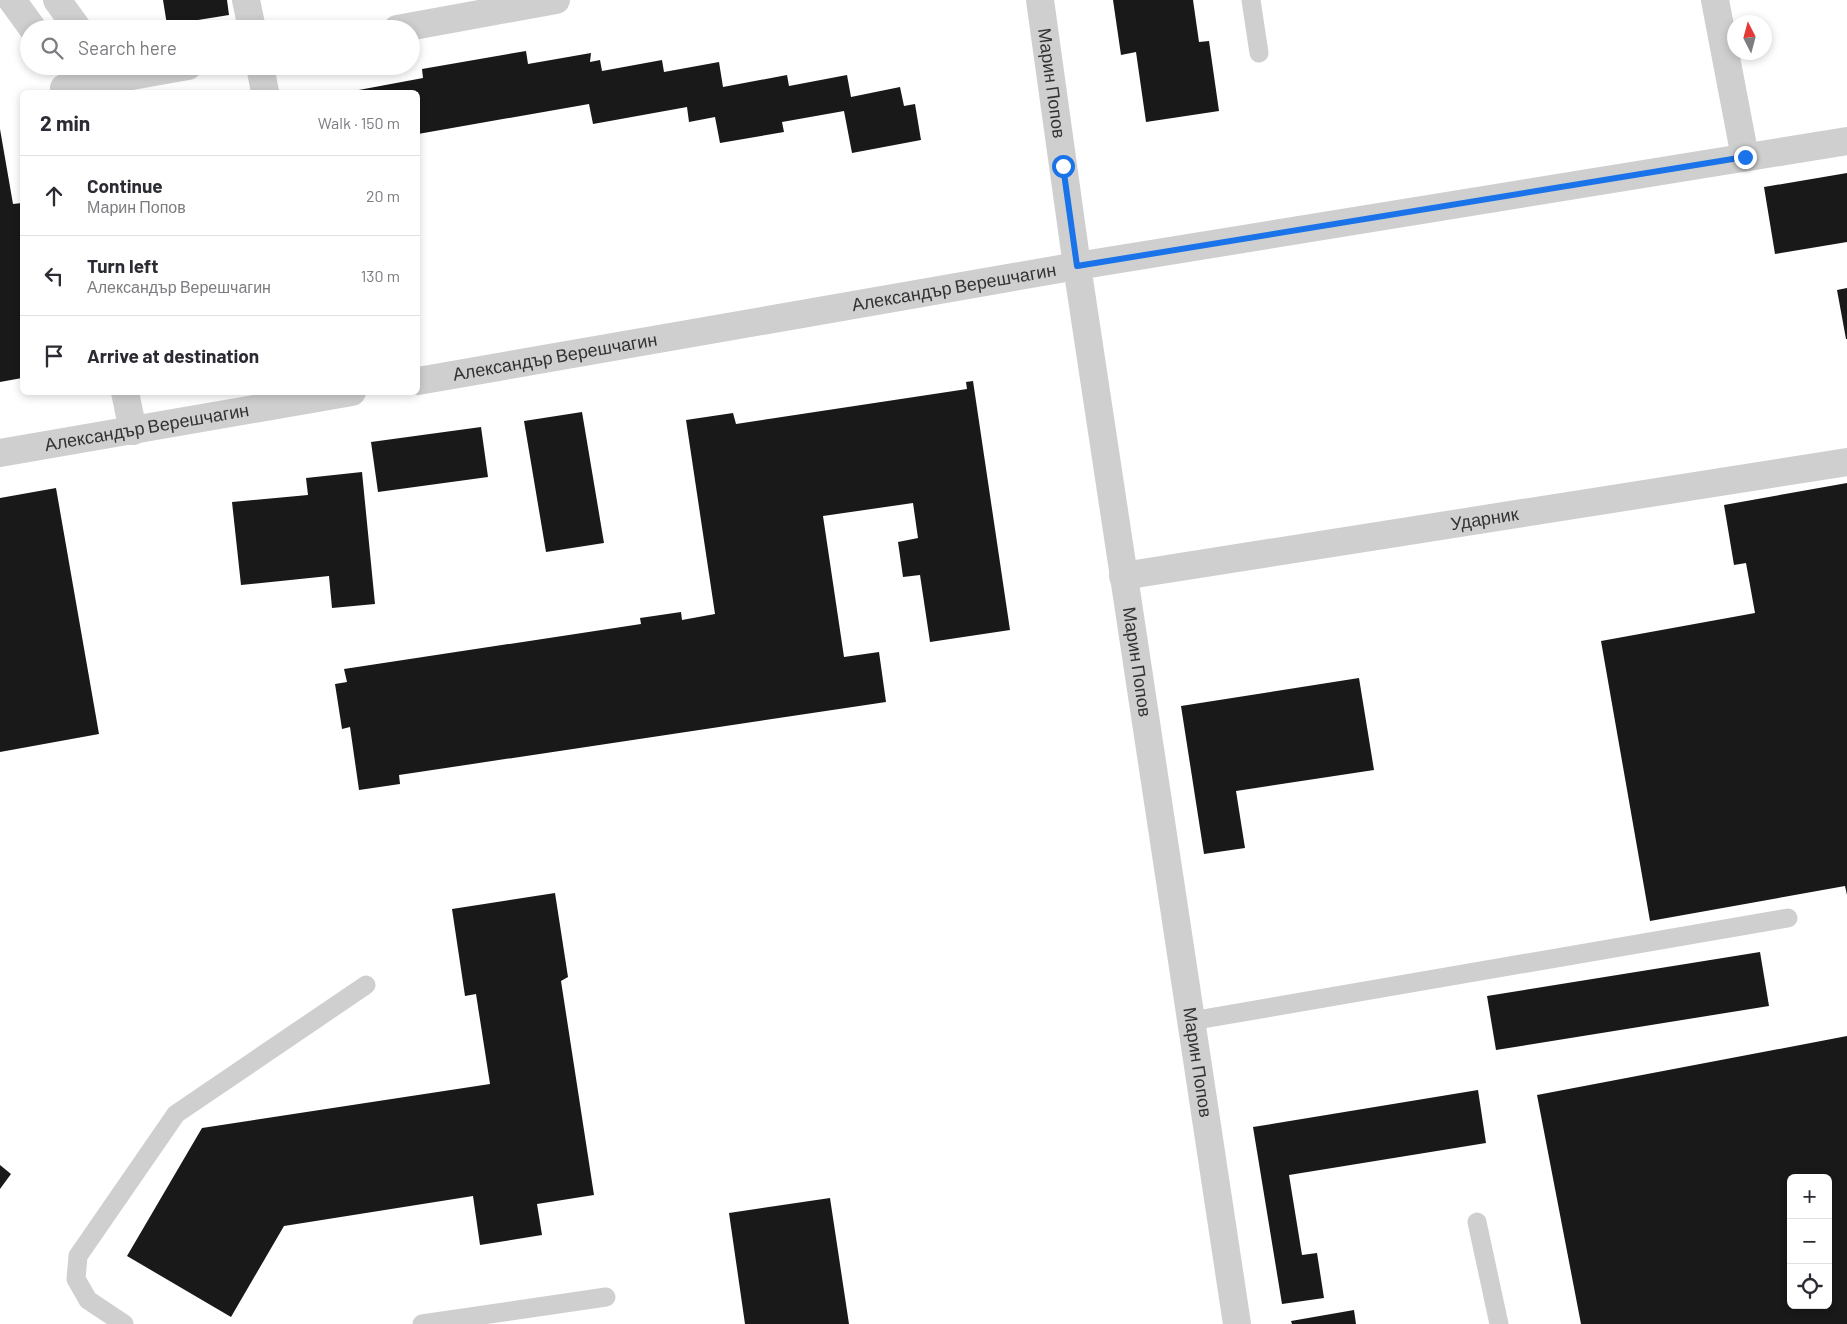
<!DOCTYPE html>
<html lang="en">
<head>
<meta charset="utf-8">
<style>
	body { margin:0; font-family:Barlow,sans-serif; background:#f7f7f7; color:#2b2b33 }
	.controls { position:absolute; right:15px; bottom:15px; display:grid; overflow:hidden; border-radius:8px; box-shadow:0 2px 8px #0003 }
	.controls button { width:45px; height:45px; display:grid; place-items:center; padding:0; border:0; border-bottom:1px solid #e1e1e2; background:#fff; color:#2b2b33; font:25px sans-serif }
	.compass { position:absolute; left:1727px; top:15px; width:45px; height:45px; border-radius:50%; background:#fff; box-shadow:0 2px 8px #0003; rotate:354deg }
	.stop { position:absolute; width:15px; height:15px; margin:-11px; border:4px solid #1a73e8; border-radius:50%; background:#fff }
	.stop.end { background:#1a73e8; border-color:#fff; box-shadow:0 1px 5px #0008 }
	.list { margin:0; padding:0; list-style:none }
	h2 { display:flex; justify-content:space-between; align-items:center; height:65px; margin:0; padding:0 20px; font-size:21px }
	h2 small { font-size:16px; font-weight:400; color:#7c7c81 }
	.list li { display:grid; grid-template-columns:32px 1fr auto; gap:15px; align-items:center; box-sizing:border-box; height:80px; padding:0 20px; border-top:1px solid #e1e1e2 }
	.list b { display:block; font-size:19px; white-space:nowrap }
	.list p { margin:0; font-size:16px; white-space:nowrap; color:#7c7c81 }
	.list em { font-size:16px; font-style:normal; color:#7c7c81 }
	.icon { flex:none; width:28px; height:28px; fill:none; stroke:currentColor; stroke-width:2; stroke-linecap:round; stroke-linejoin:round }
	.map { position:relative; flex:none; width:1847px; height:1324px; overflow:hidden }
	.search { position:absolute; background:#fff; box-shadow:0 2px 8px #0003; left:20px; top:20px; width:400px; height:55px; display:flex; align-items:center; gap:12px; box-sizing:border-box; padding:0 18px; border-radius:28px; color:#7c7c81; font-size:19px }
	.panel { position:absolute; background:#fff; box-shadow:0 2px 8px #0003; left:20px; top:90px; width:400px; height:305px; border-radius:8px }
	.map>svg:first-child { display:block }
	.building { fill:#191919; fill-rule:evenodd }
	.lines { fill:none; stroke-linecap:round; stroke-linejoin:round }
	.lane { stroke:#cfcfcf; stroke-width:19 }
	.street { stroke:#cfcfcf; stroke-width:28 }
	.route { stroke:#1a73e8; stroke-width:6 }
	.labels { text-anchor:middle; stroke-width:5; stroke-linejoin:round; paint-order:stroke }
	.street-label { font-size:18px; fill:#323232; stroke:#fff }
</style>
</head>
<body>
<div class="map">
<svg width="1847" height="1324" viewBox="0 0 1847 1324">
	<rect width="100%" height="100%" fill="#fff"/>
	<path class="building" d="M 163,0 L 227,0 L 229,15 L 167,25 Z
		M 1113,0 L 1193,0 L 1199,42 L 1209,41 L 1219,111 L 1146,122 L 1136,52 L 1121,55 Z
		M 526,51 L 528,64 L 591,53 L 590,62 L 600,60 L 602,71 L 662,60 L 664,72 L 719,62 L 723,87 L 787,75 L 789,86 L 847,75 L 851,97 L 900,87 L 904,106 L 915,104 L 921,140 L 852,153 L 844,111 L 782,122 L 784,132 L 720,143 L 715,117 L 689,122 L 687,107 L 593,124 L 589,104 L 418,134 L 418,92 L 348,92 L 423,78 L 422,69 Z
		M 0,129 L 13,204 L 22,203 L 22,378 L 0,382 Z
		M 1847,173 L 1847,242 L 1775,254 L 1764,187 Z
		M 1847,288 L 1847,339 L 1846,339 L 1837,290 Z
		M 973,381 L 1010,630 L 930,642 L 920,575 L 903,577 L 898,542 L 918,538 L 913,503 L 823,516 L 844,657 L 879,652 L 886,702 L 399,775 L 400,784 L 359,790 L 350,727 L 342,729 L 335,684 L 347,682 L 344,669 L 641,624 L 640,618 L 681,612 L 682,620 L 715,614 L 686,420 L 733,413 L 736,424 L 967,389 L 966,382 Z
		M 582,412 L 604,543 L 546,552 L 524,421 Z
		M 481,427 L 488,477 L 378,492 L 371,442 Z
		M 362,472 L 375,604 L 332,608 L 329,576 L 241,585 L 232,502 L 308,495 L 306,478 Z
		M 1847,483 L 1847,895 L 1845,886 L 1650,921 L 1601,641 L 1755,613 L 1746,563 L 1734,565 L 1724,505 Z
		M 56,488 L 99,734 L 0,752 L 0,498 Z
		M 1359,678 L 1374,770 L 1236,791 L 1245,848 L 1204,854 L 1181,706 Z
		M 555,893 L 568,977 L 561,981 L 594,1195 L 537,1204 L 542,1235 L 480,1245 L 473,1196 L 284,1226 L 231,1317 L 127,1256 L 202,1128 L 490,1084 L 476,994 L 465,996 L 452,909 Z
		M 1760,952 L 1769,1006 L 1496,1050 L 1487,996 Z
		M 1847,1036 L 1847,1324 L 1581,1324 L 1537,1095 ZM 1791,1178 L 1828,1178 L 1828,1305 L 1791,1305 Z
		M 1478,1090 L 1486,1143 L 1289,1175 L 1302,1255 L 1317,1253 L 1324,1298 L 1282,1304 L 1253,1127 Z
		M 0,1165 L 11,1174 L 0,1189 Z
		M 830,1198 L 849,1324 L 745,1324 L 729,1213 Z
		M 1354,1310 L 1356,1324 L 1292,1324 L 1291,1321 Z"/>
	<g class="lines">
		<path class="lane" d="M 1251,0 L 1259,53
			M 1191,1021 L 1788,918
			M 1477,1222 L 1499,1324
			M 124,1324 L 88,1300 L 76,1279 L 78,1256 L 176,1114 L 366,985
			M 422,1324 L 606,1297"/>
		<g class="street">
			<path d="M 12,0 L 33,29"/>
			<path d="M 57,0 L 78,29"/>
			<path d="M 246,0 L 252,29"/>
			<path id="s1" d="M 1040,0 L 1077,266 L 1237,1324"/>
			<path d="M 1715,0 L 1745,157"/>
			<path d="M 397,29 L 556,0"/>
			<path d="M 260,66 L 265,92"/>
			<path d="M 64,88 L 188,66"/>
			<path id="s2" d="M 418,381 L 1077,266 L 1847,141"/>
			<path d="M 125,392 L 133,431"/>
			<path id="s3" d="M 0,453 L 352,392"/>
			<path id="s4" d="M 1123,576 L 1847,462"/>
		</g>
	</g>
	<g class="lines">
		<path class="route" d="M 1063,166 L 1077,266 L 1745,157"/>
	</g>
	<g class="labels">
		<g class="street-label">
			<text dy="6" stroke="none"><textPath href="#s1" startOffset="84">Марин Попов</textPath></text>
			<text dy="6" stroke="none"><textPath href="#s2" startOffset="544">Александър Верешчагин</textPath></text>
			<text dy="6" stroke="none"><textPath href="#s2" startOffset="139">Александър Верешчагин</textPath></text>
			<text dy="6" stroke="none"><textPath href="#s3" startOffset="149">Александър Верешчагин</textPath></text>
			<text dy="6" stroke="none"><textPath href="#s4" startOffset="366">Ударник</textPath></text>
			<text dy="6" stroke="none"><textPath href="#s1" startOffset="669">Марин Попов</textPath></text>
			<text dy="6" stroke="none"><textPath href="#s1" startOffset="1074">Марин Попов</textPath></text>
		</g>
	</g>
</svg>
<div class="controls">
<button>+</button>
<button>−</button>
<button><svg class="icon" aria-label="locate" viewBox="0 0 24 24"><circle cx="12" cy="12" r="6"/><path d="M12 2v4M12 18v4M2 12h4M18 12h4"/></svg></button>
</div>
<svg class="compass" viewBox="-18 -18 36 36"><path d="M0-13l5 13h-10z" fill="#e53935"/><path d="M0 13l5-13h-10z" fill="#7c7c81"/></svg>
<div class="stop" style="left:1063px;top:166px"></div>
<div class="stop end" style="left:1745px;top:157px"></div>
<div class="search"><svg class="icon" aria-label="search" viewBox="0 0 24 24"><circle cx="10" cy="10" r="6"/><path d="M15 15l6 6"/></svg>Search here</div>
<section class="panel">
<h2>2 min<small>Walk · 150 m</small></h2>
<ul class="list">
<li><svg class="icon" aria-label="ahead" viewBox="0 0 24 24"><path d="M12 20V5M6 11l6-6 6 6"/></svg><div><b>Continue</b><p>Марин Попов</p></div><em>20 m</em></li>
<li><svg class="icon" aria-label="left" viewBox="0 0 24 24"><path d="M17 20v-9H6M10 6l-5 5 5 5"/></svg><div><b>Turn left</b><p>Александър Верешчагин</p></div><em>130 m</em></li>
<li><svg class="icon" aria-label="arrive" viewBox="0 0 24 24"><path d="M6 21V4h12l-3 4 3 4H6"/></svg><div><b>Arrive at destination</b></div></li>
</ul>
</section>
</div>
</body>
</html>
